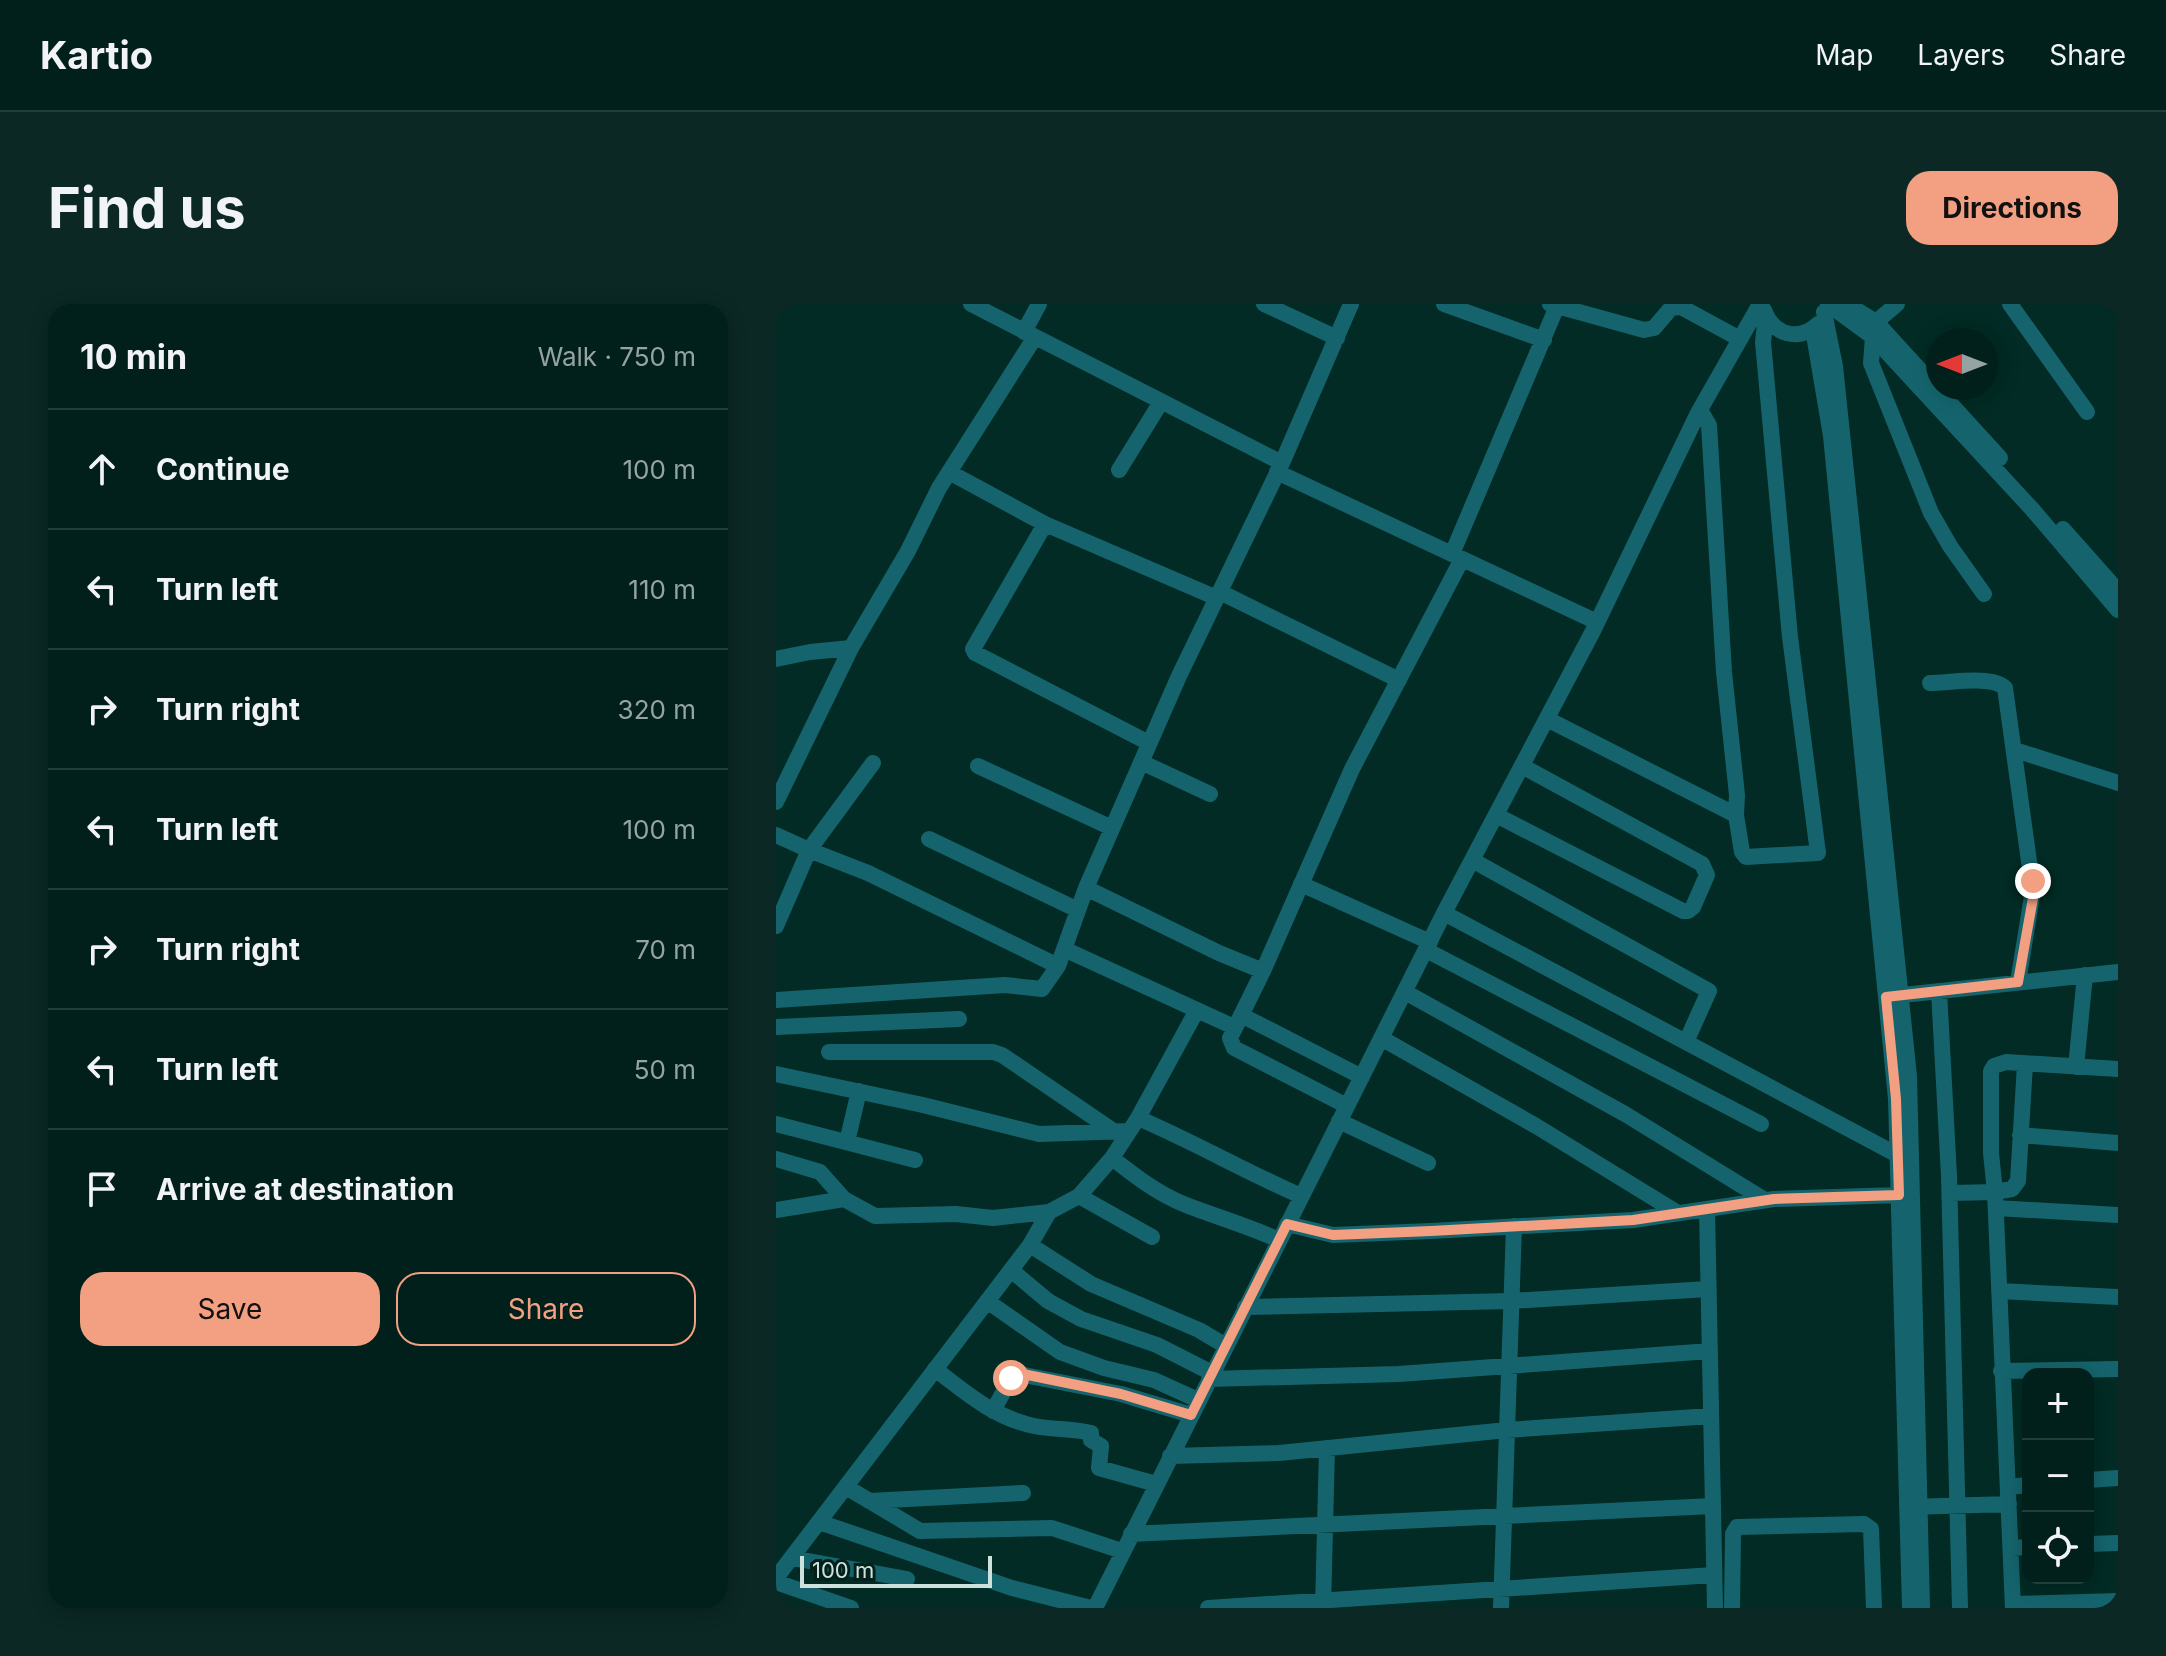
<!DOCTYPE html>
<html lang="en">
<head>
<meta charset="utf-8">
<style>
	body { margin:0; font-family:Inter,sans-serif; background:#0b2824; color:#f1f3f6 }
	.controls { position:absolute; right:24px; bottom:24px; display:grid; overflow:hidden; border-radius:16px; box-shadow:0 4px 20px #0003 }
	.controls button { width:72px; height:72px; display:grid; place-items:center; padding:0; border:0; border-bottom:2px solid #233e3a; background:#01201b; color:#f1f3f6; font:40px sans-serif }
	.compass { position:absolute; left:1150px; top:24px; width:72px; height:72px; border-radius:50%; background:#01201b; box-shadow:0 4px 20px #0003; rotate:270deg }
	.scale { position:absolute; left:24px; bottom:20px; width:192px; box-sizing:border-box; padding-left:8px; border:4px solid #cde2dc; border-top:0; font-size:22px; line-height:28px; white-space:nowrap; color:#cde2dc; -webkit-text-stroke:6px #03201b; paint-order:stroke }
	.stop { position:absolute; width:24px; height:24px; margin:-18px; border:6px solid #f2a081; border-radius:50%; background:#fff }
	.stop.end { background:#f2a081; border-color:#fff; box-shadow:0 2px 8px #0008 }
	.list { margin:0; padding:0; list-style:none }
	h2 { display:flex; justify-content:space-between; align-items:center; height:104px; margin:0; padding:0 32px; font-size:34px }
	h2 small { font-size:26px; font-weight:400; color:#96a3a3 }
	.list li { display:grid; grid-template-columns:52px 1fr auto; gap:24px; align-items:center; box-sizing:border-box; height:120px; padding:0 32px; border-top:2px solid #233e3a }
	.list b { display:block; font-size:30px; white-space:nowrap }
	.list em { font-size:26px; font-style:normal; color:#96a3a3 }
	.actions { display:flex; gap:16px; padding:24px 32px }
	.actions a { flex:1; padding:18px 0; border:2px solid #f2a081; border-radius:24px; text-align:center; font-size:28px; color:#f2a081 }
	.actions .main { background:#f2a081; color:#111 }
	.icon { flex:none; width:44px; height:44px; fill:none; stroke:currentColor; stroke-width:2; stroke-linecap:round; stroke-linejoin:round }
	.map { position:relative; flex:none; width:1342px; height:1304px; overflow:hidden; border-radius:24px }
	header { display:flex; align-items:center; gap:48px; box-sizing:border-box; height:112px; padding:0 40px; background:#01201b; border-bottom:2px solid #233e3a }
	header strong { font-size:38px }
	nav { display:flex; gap:44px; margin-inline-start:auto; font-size:28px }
	.intro { display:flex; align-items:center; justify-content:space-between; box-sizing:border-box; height:192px; padding:0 48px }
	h1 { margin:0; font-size:56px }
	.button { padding:20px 36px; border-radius:24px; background:#f2a081; color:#111; font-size:28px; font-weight:700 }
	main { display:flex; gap:48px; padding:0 48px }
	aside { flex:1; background:#01201b; border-radius:24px; box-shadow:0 4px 20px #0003 }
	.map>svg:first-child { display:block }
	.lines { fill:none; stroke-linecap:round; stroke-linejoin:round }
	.minor { stroke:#15646d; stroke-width:16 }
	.route { stroke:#f2a081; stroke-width:10 }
</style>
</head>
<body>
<header>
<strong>Kartio</strong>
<nav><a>Map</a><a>Layers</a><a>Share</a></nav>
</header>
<div class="intro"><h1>Find us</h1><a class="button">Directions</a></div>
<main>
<aside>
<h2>10 min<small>Walk · 750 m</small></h2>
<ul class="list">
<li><svg class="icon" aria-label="ahead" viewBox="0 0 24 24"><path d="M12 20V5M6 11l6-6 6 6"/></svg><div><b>Continue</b></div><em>100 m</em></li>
<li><svg class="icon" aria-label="left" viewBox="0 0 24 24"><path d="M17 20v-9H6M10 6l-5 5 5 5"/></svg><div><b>Turn left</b></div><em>110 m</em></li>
<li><svg class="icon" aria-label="right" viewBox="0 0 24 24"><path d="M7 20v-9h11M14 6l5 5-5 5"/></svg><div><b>Turn right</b></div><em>320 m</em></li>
<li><svg class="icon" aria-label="left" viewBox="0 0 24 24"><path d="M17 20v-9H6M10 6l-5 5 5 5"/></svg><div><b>Turn left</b></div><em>100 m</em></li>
<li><svg class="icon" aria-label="right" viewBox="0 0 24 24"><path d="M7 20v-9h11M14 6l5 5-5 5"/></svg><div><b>Turn right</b></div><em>70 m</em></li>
<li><svg class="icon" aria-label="left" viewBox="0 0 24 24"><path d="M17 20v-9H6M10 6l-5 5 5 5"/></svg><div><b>Turn left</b></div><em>50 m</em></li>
<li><svg class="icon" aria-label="arrive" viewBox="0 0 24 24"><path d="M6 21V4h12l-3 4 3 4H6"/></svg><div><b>Arrive at destination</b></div></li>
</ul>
<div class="actions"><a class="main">Save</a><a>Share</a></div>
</aside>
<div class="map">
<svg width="1342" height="1304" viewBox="0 0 1342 1304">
	<rect width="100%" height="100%" fill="#012b24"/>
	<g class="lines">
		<path class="minor" d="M 195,0 L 506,159
			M 488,0 L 561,34
			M 668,0 L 768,36
			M 774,0 L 868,26 L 878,24 L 895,4 L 905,3 L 964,35
			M 1052,0 L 1097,33 L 1256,205 L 1342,306
			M 1071,0 L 1100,18 L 1224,154
			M 1234,0 L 1311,108
			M 988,6 C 997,30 1022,39 1042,20
			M 1048,8 L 1059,62 L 1133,772 L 1146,1304
			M 1100,18 L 1121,0
			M 1037,25 L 1055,132 L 1120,795 L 1134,1304
			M 248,28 L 263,0
			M 1097,33 L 1095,59 L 1155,209 L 1174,242 L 1208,290
			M 343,166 L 385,98
			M 173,168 L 269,220 L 441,294
			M 501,168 L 821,318
			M 269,220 L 197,345 L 199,349 L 373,439
			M 1287,225 L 1342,287
			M 676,250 L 782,0
			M 444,288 L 623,376
			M 0,355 L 34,348 L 75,344 L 132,247 L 163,184 L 259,33
			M 1154,379 C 1173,379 1217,371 1229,384 L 1257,586 L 1242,678
			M 771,415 L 960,511 L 961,491 L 948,368 L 933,121 L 924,106
			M 1239,446 L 1342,479
			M 365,458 L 434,490
			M 202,462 L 336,524
			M 0,498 L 75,344
			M 720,511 L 907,607 L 912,607 L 917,603 L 931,571 L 926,560 L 746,462
			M 960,511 L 966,548 L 970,553 L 1042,549 L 1014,333 L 987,38 L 990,11
			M 0,531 L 33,546 L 97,459
			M 153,535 L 302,606
			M 696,556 L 933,687 L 910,738
			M 525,580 L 654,638
			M 310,584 L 443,649 L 487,667
			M 668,609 L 1129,855
			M 0,622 L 33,546 L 92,569 L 282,662
			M 288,645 L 458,723
			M 650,646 L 985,820
			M 1163,687 L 1173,872 L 1184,1304
			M 629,688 L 849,810 L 989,896
			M 1117,692 L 1342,668
			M 0,696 L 229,681 L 266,685 L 282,662 L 310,584 L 403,372 L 506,159 L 575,0
			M 465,711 L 586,773
			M 0,723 L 183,715
			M 605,734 L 760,822 L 902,909
			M 53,748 L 217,748 L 226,751 L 339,828
			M 1249,760 L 1242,877 L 1236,885 L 1219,888 L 1215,849 L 1215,767 L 1218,762 L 1230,758 L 1342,765
			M 1300,763 L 1309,671
			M 0,770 L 147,801 L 263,830 L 353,827
			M 571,802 L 458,744 L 454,734 L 487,667 L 576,465 L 686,255
			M 362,814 L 421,706
			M 563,817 L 652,859
			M 0,820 L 139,856
			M 1244,831 L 1342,839
			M 71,838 L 83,787
			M 336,854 C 359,872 382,890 410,901 C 441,913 472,922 503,936
			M 0,855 L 44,868 L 68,895
			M 1174,889 L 1219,888 L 1237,1304
			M 303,892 L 376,933
			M 1220,904 L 1342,911
			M 931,905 L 939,1304
			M 0,906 L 68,895 L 99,912 L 180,910 L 217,914 L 273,908 L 303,892 L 336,854 L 362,814 C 418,838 470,868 525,892
			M 511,920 L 557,931 L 655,927 L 857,916 L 998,895 L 1123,891
			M 254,941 L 315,980 L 423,1026 L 450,1042
			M 235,966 L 272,997 L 305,1015 L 381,1041 L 436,1069
			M 1223,987 L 1342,993
			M 211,997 L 284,1048 L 328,1064 L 378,1076 L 422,1096
			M 469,1003 L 735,997 L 932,985
			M 159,1065 C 190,1089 219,1114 258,1122 C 277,1126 295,1124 315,1129 L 315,1136 L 325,1142 L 323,1164 L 380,1180
			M 1225,1067 L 1342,1065
			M 433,1075 L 623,1070 L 934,1047
			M 217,1107 L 235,1074 L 243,1070 L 345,1090 L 415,1111
			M 394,1152 L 503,1149 L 731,1126 L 935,1112
			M 1312,1176 L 1342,1174
			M 70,1183 L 144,1227 L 276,1224 L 346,1247
			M 1232,1183 L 1252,1181
			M 93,1197 L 247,1189
			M 1133,1203 L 1233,1200
			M 43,1218 L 236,1284 L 315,1304
			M 355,1230 L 937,1202
			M 1312,1240 L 1342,1239
			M 1236,1244 L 1252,1243
			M 16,1254 L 131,1275
			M 0,1274 L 254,941 L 273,908
			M 0,1278 L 75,1304
			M 1237,1300 L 1342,1297
			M 319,1304 L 668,609 L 817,327 L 922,109 L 984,0
			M 432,1304 L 938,1271
			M 547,1304 L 551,1144
			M 725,1304 L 738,922
			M 956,1304 L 957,1230 L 961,1223 L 1088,1220 L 1095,1225 L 1098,1304"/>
	</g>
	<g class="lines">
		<path class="route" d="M 235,1074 L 247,1070 L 345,1090 L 415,1111 L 511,920 L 557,931 L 655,927 L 857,916 L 998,895 L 1123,891 L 1120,795 L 1110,693 L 1242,678 L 1257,594 L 1257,577"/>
	</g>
</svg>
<div class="controls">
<button>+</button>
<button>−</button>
<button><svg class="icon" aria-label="locate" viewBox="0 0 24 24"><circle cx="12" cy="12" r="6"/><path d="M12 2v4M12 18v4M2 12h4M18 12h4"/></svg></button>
</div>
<svg class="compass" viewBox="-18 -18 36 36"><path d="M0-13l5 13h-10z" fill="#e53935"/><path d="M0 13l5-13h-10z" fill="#96a3a3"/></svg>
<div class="scale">100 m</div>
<div class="stop" style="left:235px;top:1074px"></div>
<div class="stop end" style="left:1257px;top:577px"></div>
</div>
</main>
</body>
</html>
